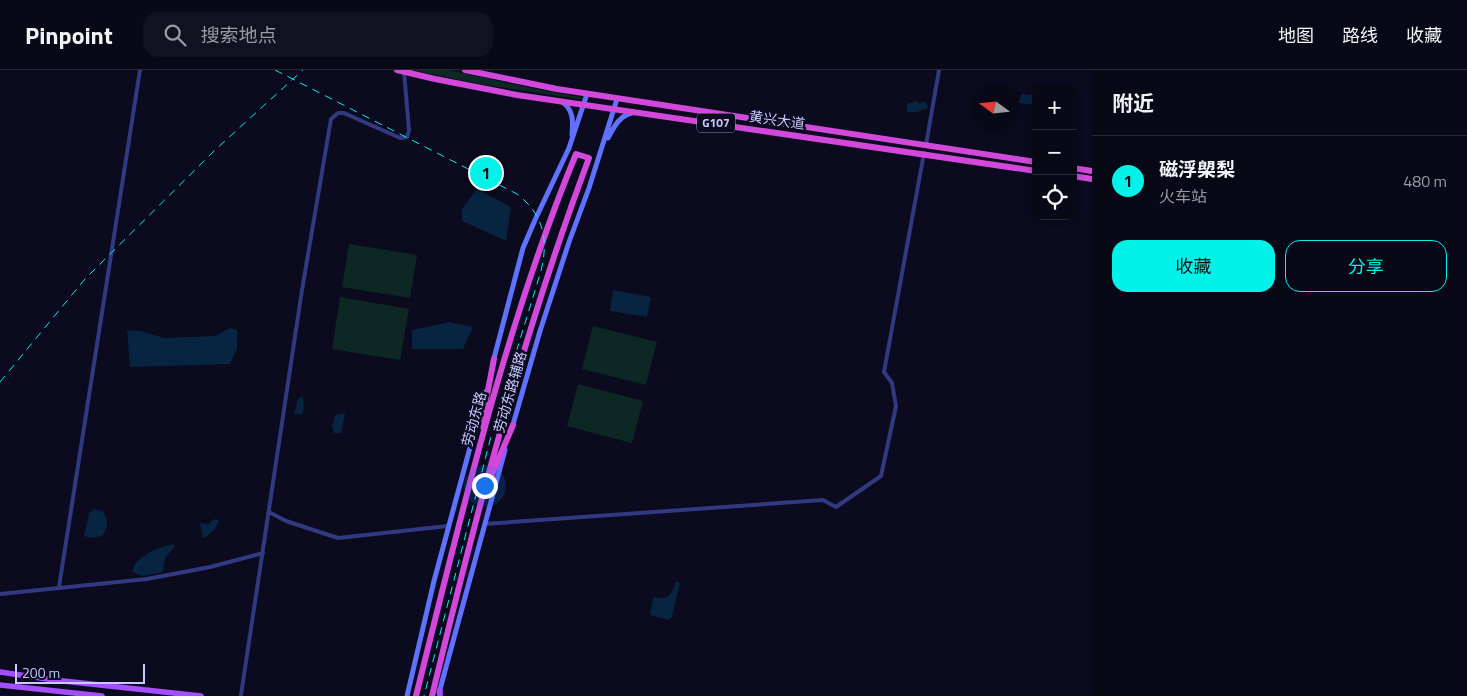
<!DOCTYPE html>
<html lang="zh">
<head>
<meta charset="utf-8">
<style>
	body { margin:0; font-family:"Titillium Web","Noto Sans SC",sans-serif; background:#11111f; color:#f1f3f6 }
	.controls { position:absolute; right:15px; top:15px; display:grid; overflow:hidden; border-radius:10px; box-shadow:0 2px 8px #0003 }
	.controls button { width:45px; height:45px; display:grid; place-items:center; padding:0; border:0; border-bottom:1px solid #292935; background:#080816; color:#f1f3f6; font:25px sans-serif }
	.compass { position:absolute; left:972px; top:15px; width:45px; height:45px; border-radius:50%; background:#080816; box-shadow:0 2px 8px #0003; rotate:285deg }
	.scale { position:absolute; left:15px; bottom:12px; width:130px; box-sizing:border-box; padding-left:5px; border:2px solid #c7c9ff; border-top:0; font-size:14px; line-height:18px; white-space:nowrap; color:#c7c9ff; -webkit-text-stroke:4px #0b0a1e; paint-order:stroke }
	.you { position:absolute; left:484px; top:415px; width:18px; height:18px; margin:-12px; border:4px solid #fff; border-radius:50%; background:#1a73e8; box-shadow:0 0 0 8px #1a73e833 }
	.badge { display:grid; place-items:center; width:32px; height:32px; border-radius:50%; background:#00f2e8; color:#111; font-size:16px; font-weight:700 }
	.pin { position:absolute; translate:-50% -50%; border:2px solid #fff; box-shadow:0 1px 5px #0006 }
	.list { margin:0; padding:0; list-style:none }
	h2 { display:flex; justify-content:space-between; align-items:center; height:65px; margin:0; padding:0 20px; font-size:21px }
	h2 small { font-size:16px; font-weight:400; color:#989aa1 }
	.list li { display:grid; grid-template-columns:32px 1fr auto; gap:15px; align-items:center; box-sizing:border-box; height:90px; padding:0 20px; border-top:1px solid #292935 }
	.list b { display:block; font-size:19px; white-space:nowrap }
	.list p { margin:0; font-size:16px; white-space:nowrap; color:#989aa1 }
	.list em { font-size:16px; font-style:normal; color:#989aa1 }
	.actions { display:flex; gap:10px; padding:15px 20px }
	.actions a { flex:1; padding:11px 0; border:1px solid #00f2e8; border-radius:15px; text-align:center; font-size:18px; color:#00f2e8 }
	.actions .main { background:#00f2e8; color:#111 }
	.icon { flex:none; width:28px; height:28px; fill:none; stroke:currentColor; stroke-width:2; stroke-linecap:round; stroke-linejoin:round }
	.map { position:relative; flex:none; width:1092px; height:626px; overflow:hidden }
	header { display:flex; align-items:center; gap:30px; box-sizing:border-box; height:70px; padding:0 25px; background:#080816; border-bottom:1px solid #292935 }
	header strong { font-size:24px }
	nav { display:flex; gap:28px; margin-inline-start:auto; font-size:18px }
	.search { width:350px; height:45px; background:#11111f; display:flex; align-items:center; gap:12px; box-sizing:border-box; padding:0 18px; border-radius:15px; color:#989aa1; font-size:19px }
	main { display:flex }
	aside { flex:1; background:#080816 }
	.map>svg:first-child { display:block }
	.green { fill:#0d2824 }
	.water { fill:#072440 }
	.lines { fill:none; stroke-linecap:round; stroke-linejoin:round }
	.minor { stroke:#313981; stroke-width:4 }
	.secondary { stroke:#5e71ff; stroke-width:5 }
	.primary { stroke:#a44eff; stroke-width:5.5 }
	.trunk { stroke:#d248db; stroke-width:6 }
	.rail { stroke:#00f2e8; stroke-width:1; stroke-dasharray:8 6; stroke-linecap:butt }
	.labels { text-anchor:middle; stroke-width:5; stroke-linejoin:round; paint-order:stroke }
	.shield { fill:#0b0a1e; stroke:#8f90bc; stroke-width:1 }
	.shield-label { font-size:12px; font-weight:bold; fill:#c7c9ff }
	.street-label { font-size:14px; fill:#c7c9ff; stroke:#0b0a1e }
</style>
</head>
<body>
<header>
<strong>Pinpoint</strong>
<div class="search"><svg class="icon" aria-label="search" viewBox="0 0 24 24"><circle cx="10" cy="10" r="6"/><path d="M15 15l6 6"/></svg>搜索地点</div>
<nav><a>地图</a><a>路线</a><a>收藏</a></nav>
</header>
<main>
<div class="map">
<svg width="1092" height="626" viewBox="0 0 1092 626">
	<rect width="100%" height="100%" fill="#0b0a1e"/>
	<path class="green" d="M 412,0 L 449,0 L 531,18 L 585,28 L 585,30 L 480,14 Z
		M 349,174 L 417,185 L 410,228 L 342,217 Z
		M 340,227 L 409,239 L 400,290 L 332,279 Z
		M 593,256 L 657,272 L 646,315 L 582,299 Z
		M 578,314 L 643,331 L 632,373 L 567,356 Z"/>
	<path class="water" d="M 1036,22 L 1036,35 L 1019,33 L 1019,30 L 1022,24 L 1029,25 Z
		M 916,31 L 918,33 L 925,32 L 927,34 L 928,38 L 917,42 L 907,42 L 907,34 Z
		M 477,119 L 511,137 L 506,171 L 462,151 L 462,139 Z
		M 613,220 L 651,227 L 647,247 L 610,241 Z
		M 449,252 L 473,257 L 463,279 L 412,279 L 412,260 Z
		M 230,258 L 237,260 L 237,279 L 230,294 L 130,297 L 127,260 L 141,261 L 164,268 L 215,266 Z
		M 303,326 L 304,337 L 302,344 L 294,344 L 298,329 Z
		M 345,343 L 341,363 L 334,363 L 332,357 L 335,345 Z
		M 94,439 L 103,441 C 109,451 108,457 102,466 L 91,468 L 84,466 L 89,443 Z
		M 215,449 L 219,450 C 218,457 210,465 203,468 L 200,453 L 208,454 Z
		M 173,474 L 175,476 L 165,488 L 163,502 L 142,506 L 132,502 C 135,486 159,477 173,474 Z
		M 676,511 L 680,513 L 672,547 L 668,550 L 650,545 L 653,527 C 668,531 672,525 676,511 Z"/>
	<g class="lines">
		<path class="minor" d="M 926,75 L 939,0
			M 269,442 L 286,451 L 338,468 L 448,456
			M 485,454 L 823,430 L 836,437 L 881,406 L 896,336 L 892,313 L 884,302 L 924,83
			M 59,517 L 140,0
			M 0,524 L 147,509 L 210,497 L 263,483
			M 241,625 L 302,220 L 331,49 L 338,43 L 344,43 L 400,68 L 407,67 L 409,60 L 404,2"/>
		<path class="secondary" d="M 562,32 C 574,40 573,52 572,65
			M 608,68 C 614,57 619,46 632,43
			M 493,292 L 523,178 L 535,150 L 569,78 L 587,24
			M 512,358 L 540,261 L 569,172 L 589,118 L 617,29
			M 439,623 L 505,380
			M 407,626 L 434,511 L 485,322"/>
		<path class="primary" d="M 0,602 L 54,610 L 201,626
			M 0,615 L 102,626
			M 440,626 L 440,620"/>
		<path class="trunk" d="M 397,0 L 435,9 L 517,25 L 1036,101
			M 465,0 L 557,19 L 1036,92
			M 1073,98 L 1092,101
			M 1073,106 L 1092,109
			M 481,356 L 494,289
			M 491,407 L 513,355
			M 416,626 C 462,443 504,259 576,84 L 589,88 C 523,264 476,444 432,626"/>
		<path class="rail" d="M 275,0 L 517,124 C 543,144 549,169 541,201 L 495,351 L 424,626
			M 0,312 L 85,209 L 215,80 L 303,0"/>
	</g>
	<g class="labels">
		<rect class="shield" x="697" y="43.5" width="38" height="19" rx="4"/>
		<g class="shield-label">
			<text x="716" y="57">G107</text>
		</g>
		<g class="street-label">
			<text transform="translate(777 50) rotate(8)" y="5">黄兴大道</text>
			<text transform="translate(510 322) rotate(-74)" y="5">劳动东路辅路</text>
			<text transform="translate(474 349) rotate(-75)" y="5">劳动东路</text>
		</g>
	</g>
</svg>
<div class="controls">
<button>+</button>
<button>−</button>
<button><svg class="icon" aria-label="locate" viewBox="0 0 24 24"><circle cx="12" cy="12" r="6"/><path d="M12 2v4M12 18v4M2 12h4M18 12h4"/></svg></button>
</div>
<svg class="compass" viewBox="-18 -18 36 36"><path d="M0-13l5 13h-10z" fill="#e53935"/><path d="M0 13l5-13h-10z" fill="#989aa1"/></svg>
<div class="scale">200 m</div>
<div class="you"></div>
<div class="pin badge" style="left:486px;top:103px">1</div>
</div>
<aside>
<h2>附近<small></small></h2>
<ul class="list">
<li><span class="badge">1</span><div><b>磁浮㮾梨</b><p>火车站</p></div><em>480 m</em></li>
</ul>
<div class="actions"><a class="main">收藏</a><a>分享</a></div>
</aside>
</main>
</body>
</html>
